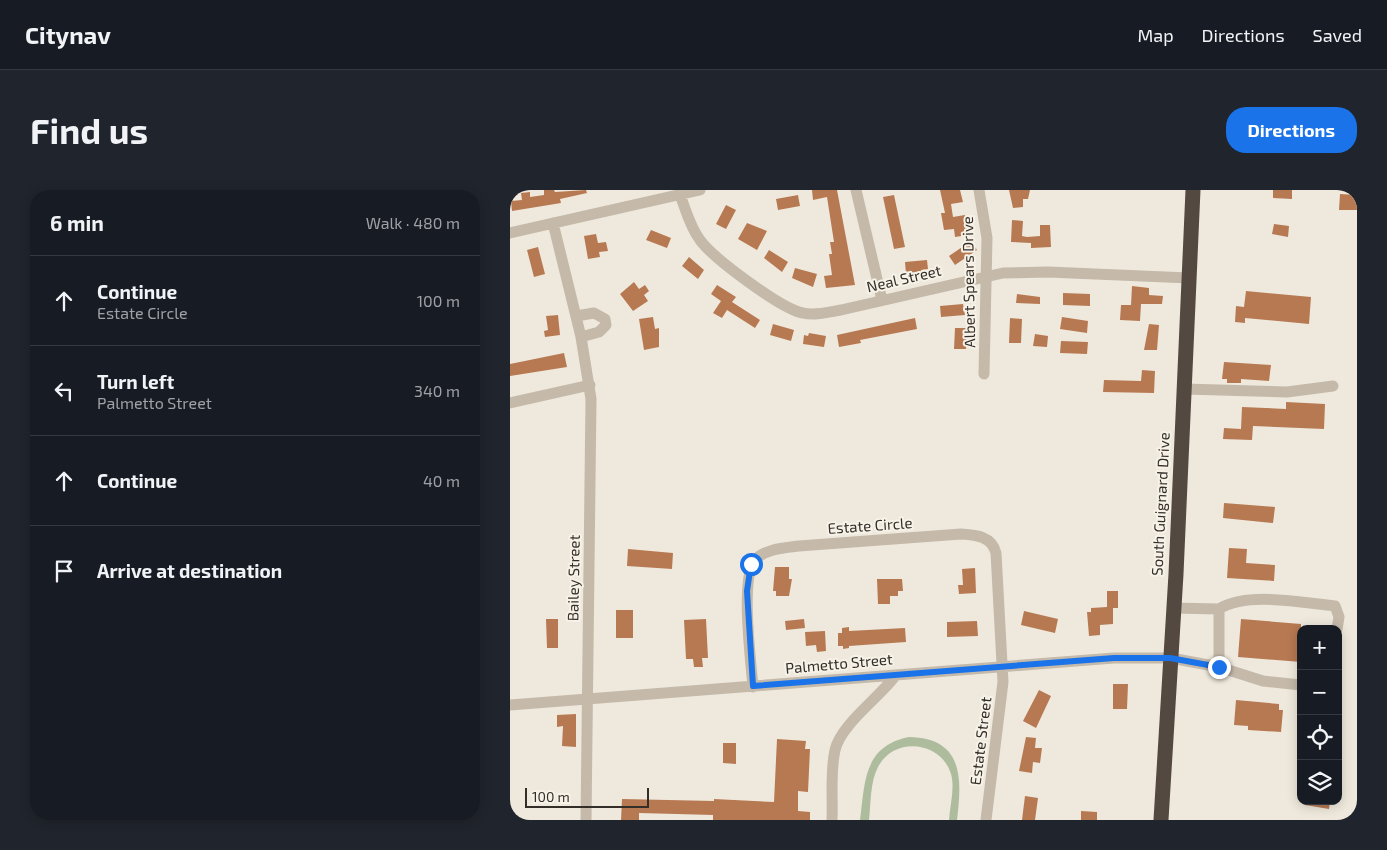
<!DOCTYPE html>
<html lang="en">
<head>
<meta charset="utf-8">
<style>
	body { margin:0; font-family:"Exo 2",sans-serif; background:#20242c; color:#f1f3f6 }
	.controls { position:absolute; right:15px; bottom:15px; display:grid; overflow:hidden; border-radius:10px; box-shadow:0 2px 12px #0003 }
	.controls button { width:45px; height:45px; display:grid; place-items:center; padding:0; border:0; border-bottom:1px solid #363941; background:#171b24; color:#f1f3f6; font:25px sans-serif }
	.scale { position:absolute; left:15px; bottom:12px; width:124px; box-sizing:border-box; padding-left:5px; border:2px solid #342e29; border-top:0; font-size:14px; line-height:18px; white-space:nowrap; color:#342e29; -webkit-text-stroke:4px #f7f2e8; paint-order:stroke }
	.stop { position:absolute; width:15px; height:15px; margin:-11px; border:4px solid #1a73e8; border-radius:50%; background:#fff }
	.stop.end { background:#1a73e8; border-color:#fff; box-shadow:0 1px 5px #0008 }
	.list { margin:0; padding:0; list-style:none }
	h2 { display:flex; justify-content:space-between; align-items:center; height:65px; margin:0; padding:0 20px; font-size:21px }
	h2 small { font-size:16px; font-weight:400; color:#9ea1a6 }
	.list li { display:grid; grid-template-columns:32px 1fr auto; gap:15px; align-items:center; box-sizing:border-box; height:90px; padding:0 20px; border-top:1px solid #363941 }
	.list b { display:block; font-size:19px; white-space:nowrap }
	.list p { margin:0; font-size:16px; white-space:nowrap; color:#9ea1a6 }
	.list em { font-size:16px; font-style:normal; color:#9ea1a6 }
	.icon { flex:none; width:28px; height:28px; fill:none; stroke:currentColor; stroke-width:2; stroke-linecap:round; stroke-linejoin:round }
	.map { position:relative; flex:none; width:847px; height:630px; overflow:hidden; border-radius:20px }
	header { display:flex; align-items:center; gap:30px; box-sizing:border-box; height:70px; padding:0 25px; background:#171b24; border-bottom:1px solid #363941 }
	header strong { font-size:24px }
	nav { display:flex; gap:28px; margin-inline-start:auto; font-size:18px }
	.intro { display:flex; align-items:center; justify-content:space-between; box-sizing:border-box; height:120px; padding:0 30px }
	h1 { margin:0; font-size:35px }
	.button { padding:12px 22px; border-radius:20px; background:#1a73e8; color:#fff; font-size:18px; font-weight:700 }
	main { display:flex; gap:30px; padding:0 30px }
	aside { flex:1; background:#171b24; border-radius:20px; box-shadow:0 2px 12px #0003 }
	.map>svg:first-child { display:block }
	.green { fill:#aebc9e }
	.building { fill:#b77952 }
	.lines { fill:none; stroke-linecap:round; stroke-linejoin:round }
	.minor { stroke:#c5baaa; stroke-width:11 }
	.highway { stroke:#544941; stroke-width:15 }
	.route { stroke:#1a73e8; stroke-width:6 }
	.labels { text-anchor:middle; stroke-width:4; stroke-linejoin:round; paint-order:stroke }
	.street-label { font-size:15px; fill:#342e29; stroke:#f7f2e8 }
</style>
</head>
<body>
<header>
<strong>Citynav</strong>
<nav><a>Map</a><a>Directions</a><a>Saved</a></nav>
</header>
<div class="intro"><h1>Find us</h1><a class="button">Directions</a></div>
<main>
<aside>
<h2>6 min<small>Walk · 480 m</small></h2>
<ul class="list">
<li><svg class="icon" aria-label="ahead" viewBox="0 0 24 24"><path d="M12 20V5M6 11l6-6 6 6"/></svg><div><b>Continue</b><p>Estate Circle</p></div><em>100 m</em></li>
<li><svg class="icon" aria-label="left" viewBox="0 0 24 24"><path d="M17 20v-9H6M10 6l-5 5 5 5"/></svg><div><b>Turn left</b><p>Palmetto Street</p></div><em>340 m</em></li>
<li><svg class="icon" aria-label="ahead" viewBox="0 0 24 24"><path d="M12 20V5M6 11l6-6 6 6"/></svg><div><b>Continue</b></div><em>40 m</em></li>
<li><svg class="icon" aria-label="arrive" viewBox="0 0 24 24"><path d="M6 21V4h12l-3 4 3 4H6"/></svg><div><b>Arrive at destination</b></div></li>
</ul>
</aside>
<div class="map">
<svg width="847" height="630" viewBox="0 0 847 630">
	<rect width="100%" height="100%" fill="#efe9dd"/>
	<path class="green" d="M 399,547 C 454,548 452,589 447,630 L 439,630 C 440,615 445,598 441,584 C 431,551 384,546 368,577 C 360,592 361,613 359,630 L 350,630 C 355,593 353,556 399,547 Z"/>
	<path class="building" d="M 34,0 L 44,0 L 45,2 L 76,0 L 77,3 L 50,9 L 51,13 L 2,21 L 1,11 L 12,10 L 11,3 L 20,2 L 20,7 L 34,5 Z
		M 302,0 L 327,0 L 345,95 L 316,98 L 314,86 L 322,85 L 319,64 L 322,64 L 320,52 L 324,52 L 317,7 L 303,10 Z
		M 430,0 L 450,0 L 453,12 L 441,14 L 443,27 L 455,25 L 458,45 L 445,47 L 444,39 L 434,40 L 431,23 L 435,23 Z
		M 499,0 L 520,0 L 518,9 L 513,9 L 513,17 L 503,18 Z
		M 763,0 L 782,0 L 782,9 L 763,8 Z
		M 830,4 L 847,5 L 847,20 L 829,20 Z
		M 288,5 L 290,16 L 268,20 L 266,9 Z
		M 384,5 L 395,57 L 384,59 L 373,7 Z
		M 216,15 L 226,20 L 216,39 L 206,34 Z
		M 502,30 L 513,31 L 512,46 L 517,47 L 530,46 L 530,35 L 540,35 L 541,57 L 521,58 L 521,53 L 501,52 Z
		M 237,33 L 257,41 L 247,60 L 228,49 Z
		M 764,34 L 779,36 L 778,47 L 762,44 Z
		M 141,40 L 161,48 L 157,58 L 136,50 Z
		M 86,44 L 88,53 L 96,52 L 98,61 L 89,62 L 90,67 L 78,69 L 74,46 Z
		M 461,51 L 467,60 L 445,75 L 439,66 Z
		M 28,57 L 35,84 L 24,87 L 17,60 Z
		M 259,60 L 278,72 L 272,82 L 254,68 Z
		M 179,67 L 194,80 L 188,89 L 172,76 Z
		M 417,70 L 418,79 L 411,80 L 412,83 L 396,84 L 395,72 Z
		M 285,78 L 307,84 L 303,97 L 282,88 Z
		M 124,92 L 129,99 L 135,95 L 139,101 L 134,105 L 138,111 L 123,121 L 110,104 Z
		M 207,95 L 226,107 L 222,112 L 250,130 L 245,138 L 217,120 L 212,128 L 203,123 L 211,111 L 201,104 Z
		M 622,96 L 639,98 L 639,105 L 653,106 L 652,114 L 631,114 L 630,131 L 610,130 L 611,115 L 621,115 Z
		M 736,101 L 801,107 L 799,134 L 735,128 L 735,133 L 725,132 L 726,116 L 734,117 Z
		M 553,103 L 580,104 L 580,116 L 553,115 Z
		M 507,104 L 530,107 L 530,114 L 506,113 Z
		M 453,114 L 455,125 L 431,127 L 430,116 Z
		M 48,125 L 50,145 L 35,147 L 34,141 L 38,140 L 36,126 Z
		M 143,127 L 145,139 L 149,138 L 149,157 L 134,160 L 129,129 Z
		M 552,127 L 578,131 L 577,143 L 550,139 Z
		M 405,128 L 407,139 L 350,150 L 351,153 L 329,157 L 327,145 Z
		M 500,128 L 512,129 L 511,153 L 499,153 Z
		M 263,134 L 284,140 L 281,151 L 260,145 Z
		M 639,134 L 649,135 L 647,160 L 634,160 Z
		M 445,138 L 457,138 L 456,159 L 444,159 Z
		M 299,143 L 316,146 L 314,157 L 293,154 L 294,145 L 298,146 Z
		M 525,144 L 538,146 L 537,157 L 523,156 Z
		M 551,151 L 578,152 L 577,164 L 550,163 Z
		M 54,163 L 57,177 L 0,186 L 0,174 Z
		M 714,172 L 761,175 L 759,191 L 731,189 L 731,193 L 717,193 L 717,189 L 712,189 Z
		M 632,180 L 645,181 L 644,203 L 593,202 L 594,190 L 631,191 Z
		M 776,212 L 815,214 L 814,239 L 743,236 L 742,250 L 713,249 L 714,238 L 731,239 L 732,217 L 776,219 Z
		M 714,313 L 765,317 L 763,333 L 713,328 Z
		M 719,358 L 737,359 L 736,373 L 765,375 L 764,391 L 717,388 Z
		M 118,359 L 163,363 L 162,379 L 117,376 Z
		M 265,377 L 279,377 L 279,389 L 282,389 L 279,406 L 266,406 L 266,401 L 263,401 Z
		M 465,378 L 466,403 L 449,404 L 448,395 L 453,395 L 452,379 Z
		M 367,389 L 392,389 L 393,401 L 388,401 L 388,406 L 380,406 L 380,414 L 368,414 Z
		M 597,401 L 608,401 L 608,418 L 603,418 L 603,434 L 590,435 L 590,445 L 579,446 L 577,422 L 581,422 L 581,418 L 597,417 Z
		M 106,420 L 123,420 L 123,448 L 106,448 Z
		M 514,421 L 548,429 L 545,443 L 511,435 Z
		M 36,429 L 48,429 L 48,458 L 37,458 Z
		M 196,429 L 198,468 L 192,468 L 193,477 L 184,477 L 183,469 L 176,469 L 174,430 Z
		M 294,429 L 295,438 L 276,440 L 275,431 Z
		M 731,429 L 791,434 L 791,472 L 728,467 Z
		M 467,431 L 468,446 L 437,447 L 437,432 Z
		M 339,437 L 339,441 L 395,438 L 396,452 L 339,456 L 339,458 L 333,459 L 333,456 L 328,456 L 328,443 L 332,443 L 332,438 Z
		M 315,441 L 316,461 L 307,462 L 306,455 L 296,456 L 295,442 Z
		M 603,494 L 618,494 L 617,519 L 603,519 Z
		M 529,500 L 541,506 L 526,538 L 513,531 Z
		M 726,510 L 769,514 L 769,520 L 773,520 L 771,542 L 738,540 L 738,536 L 724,535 Z
		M 66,524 L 66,557 L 52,556 L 53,536 L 47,537 L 47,525 Z
		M 516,547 L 526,548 L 525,558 L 532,558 L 530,573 L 523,572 L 522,583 L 509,581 Z
		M 267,549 L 296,551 L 295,559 L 300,559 L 298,602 L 288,601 L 288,621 L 300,622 L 300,630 L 203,630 L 203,625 L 129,623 L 129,630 L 111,630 L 112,609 L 204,611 L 204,609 L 264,612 Z
		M 213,553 L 226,553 L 226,574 L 213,573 Z
		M 515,606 L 528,608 L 525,630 L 512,630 Z
		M 795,611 L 820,611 L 819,619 L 795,615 Z
		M 571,621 L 587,622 L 587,630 L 571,630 Z"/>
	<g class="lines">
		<path class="minor" d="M 346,0 L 372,110
			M 469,0 L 477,48 L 474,184
			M 170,5 C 176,20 180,37 190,50 C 203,68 271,119 293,123 C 305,126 318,122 331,120 L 493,83 L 538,82 L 679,88
			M 43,33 L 71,147 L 81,209 L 76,630
			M 0,43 L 190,0
			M 66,126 L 84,123 L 95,129 L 96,135 L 89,142 L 71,147
			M 674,199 L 777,202 L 823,196
			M 0,213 L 80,195
			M 709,419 C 738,401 792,413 825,416 L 829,427 L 827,439
			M 709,477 L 753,491 L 791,495
			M 243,497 C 241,472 230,387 245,370 C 254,359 275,358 289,356 L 451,344 C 466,345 482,346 486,363 L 493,492 L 476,630
			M 0,515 L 604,468 L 661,468 L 709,477 L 709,419 L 663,418
			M 322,630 C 323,608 320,582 325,560 C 331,534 370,507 386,485"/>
		<path class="highway" d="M 651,630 L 666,384 L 683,0"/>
	</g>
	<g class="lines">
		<path class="route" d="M 241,374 L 237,401 L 243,496 L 604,468 L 660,468 L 709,477"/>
	</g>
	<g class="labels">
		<g class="street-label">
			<text transform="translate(394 89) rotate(-13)" y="5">Neal Street</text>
			<text transform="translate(459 92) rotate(-91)" y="5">Albert Spears Drive</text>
			<text transform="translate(651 314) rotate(-87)" y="5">South Guignard Drive</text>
			<text transform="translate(360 336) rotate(-4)" y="5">Estate Circle</text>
			<text transform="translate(64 388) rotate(-89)" y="5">Bailey Street</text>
			<text transform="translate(329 474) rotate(-5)" y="5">Palmetto Street</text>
			<text transform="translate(471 551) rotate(-83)" y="5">Estate Street</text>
		</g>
	</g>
</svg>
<div class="controls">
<button>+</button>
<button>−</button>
<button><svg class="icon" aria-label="locate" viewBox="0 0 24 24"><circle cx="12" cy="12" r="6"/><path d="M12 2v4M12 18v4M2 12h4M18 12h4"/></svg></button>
<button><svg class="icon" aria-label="layers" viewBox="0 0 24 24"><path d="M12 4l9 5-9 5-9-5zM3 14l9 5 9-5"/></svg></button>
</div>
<div class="scale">100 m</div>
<div class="stop" style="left:241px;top:374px"></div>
<div class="stop end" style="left:709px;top:477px"></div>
</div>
</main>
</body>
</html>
